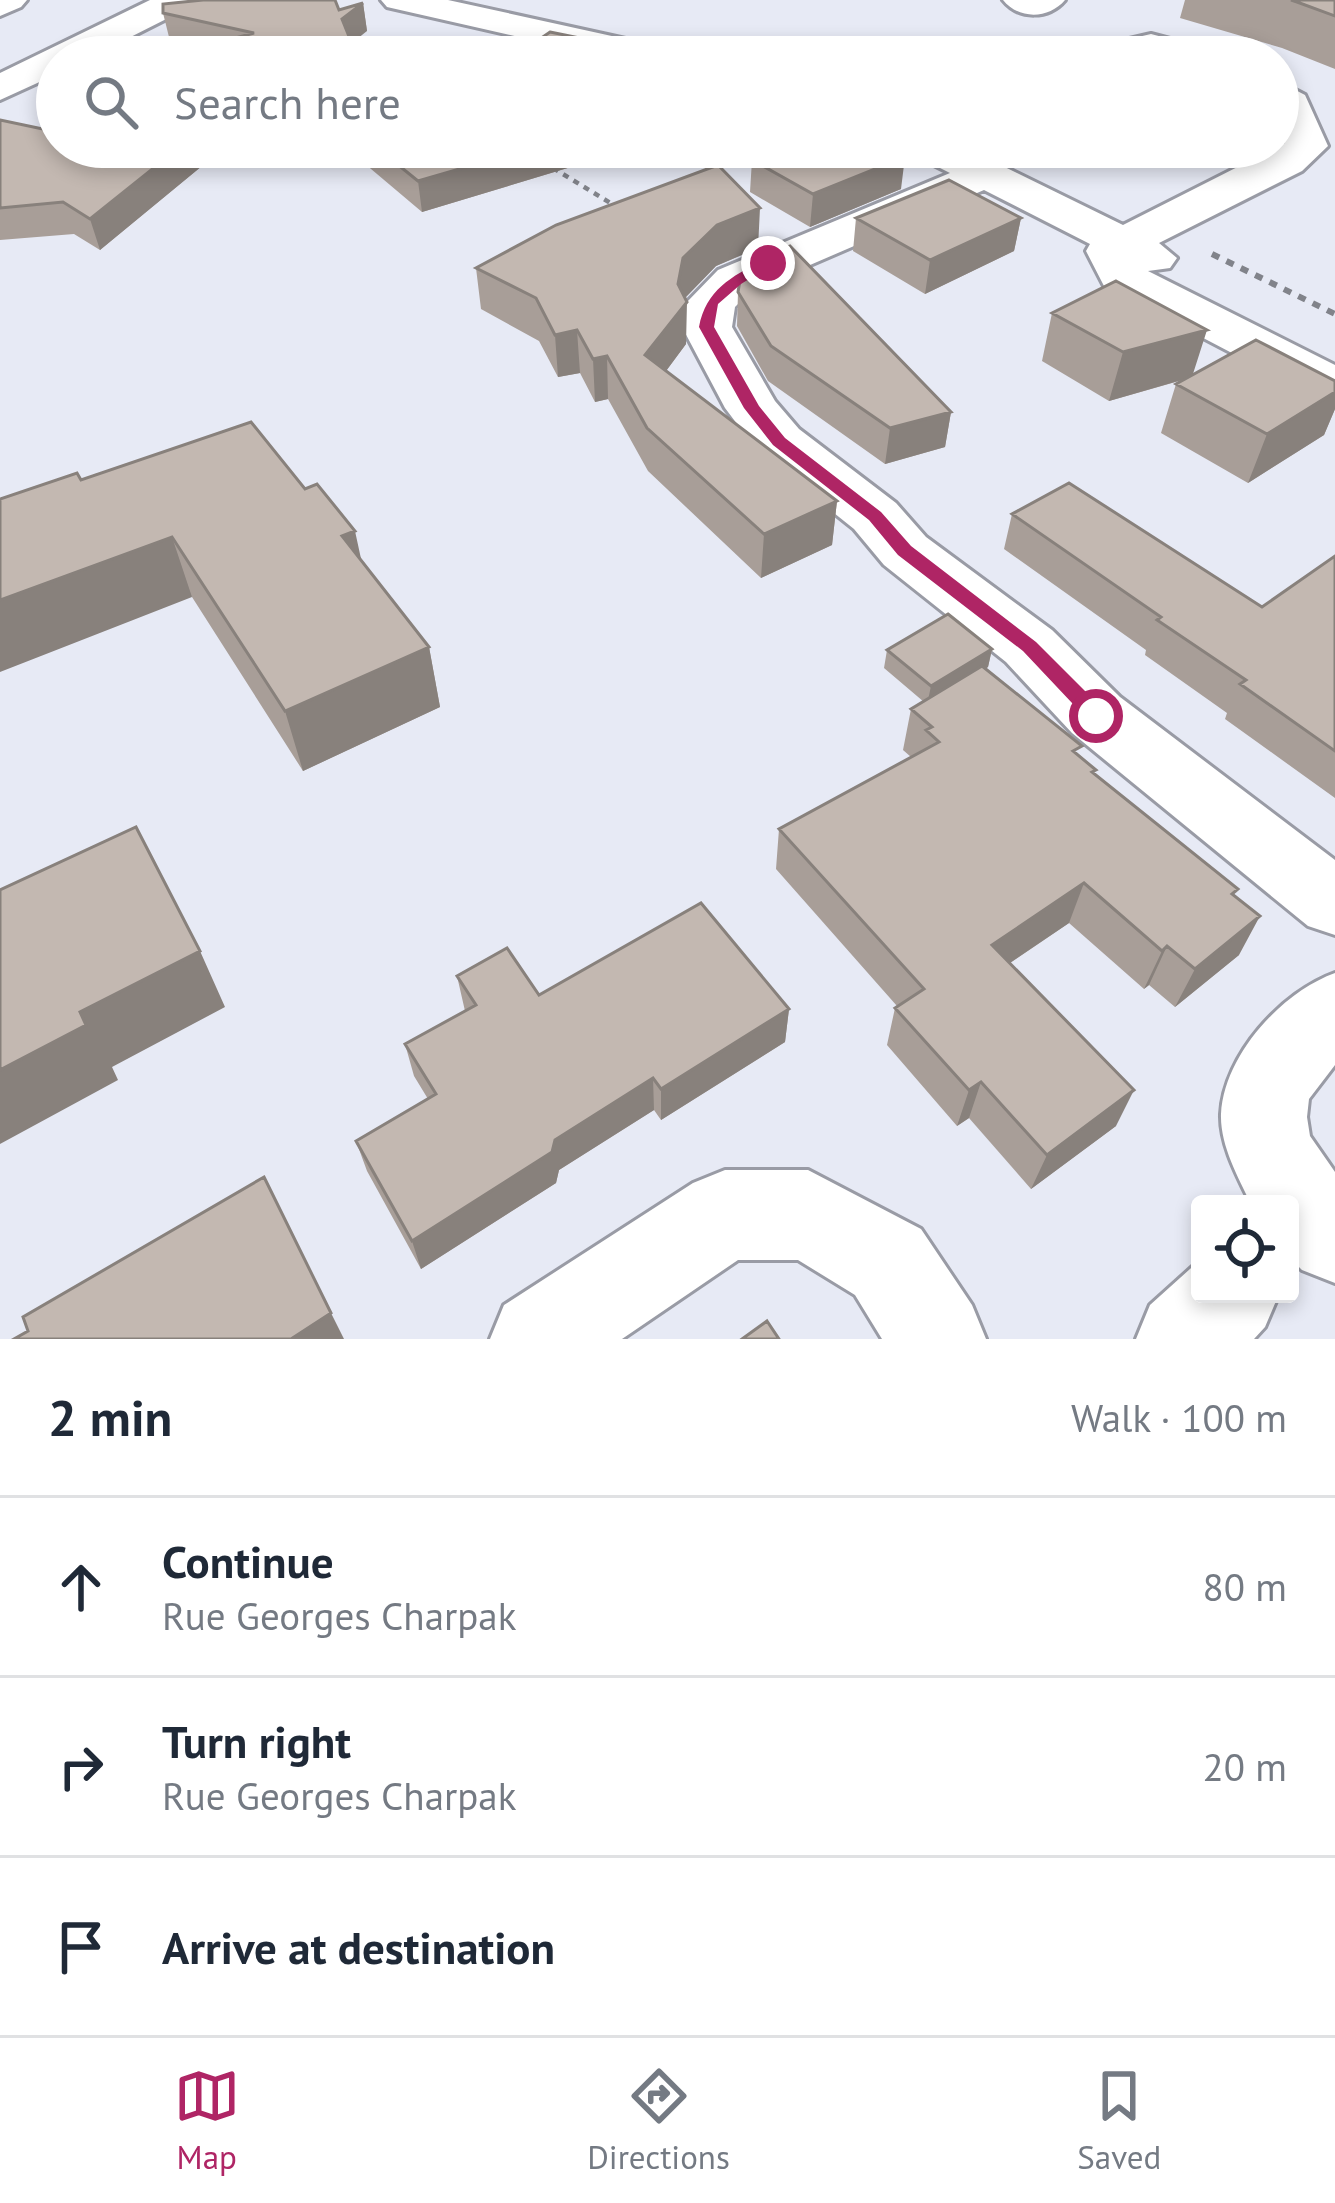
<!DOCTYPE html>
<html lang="en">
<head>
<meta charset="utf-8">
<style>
	body { margin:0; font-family:"PT Sans",sans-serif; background:#f6f6f7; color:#1f2937 }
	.controls { position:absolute; right:36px; bottom:36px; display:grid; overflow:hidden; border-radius:12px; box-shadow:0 6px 18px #0003 }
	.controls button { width:108px; height:108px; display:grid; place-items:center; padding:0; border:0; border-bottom:3px solid #e0e1e3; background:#fff; color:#1f2937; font:60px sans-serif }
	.stop { position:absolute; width:36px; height:36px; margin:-27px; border:9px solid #af2565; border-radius:50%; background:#fff }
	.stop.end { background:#af2565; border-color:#fff; box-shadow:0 3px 12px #0008 }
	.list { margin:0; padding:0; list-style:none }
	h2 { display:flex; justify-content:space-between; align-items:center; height:156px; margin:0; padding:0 48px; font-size:51px }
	h2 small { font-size:39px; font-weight:400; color:#747a83 }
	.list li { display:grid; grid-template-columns:78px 1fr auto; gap:36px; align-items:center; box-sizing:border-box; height:180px; padding:0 48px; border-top:3px solid #e0e1e3 }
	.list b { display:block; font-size:45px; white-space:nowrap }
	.list p { margin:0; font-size:39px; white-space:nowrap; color:#747a83 }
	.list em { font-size:39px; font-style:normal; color:#747a83 }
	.icon { flex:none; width:66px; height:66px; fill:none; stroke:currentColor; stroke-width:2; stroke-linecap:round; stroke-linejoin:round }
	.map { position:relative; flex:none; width:1335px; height:1339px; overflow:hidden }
	.search { position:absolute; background:#fff; box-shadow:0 6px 18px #0003; left:36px; right:36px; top:36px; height:132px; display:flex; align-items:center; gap:30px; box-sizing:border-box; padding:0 42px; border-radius:66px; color:#747a83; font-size:45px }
	.sheet { height:696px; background:#fff }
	nav { display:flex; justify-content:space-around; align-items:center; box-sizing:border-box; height:168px; border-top:3px solid #e0e1e3; background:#fff; font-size:33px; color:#747a83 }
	nav a { display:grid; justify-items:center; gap:6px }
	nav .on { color:#af2565 }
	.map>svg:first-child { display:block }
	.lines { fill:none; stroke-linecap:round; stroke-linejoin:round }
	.minor-casing { stroke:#999ba5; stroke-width:6 }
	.path-far1 { stroke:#81838a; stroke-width:4.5; stroke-dasharray:6 6; stroke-linecap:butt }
	.path { stroke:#81838a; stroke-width:6; stroke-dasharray:8 8; stroke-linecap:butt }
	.minor { fill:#fff; fill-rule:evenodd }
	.wall { fill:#a89e98 }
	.shaded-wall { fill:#88817c }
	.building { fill:#c3b8b1; stroke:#88817c; stroke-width:3 }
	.route { fill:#af2565 }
</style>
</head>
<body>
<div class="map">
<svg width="1335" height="1339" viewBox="0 0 1335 1339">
	<rect width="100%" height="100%" fill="#e7eaf5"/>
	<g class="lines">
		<defs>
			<path id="minor" d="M 0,0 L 27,0 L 21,7 L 0,16 Z
				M 150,0 L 196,0 L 190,7 L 91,57 L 57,57 L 57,74 L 0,100 L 0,73 Z
				M 381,0 L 448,0 L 671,49 L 677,57 L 607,57 L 387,7 Z
				M 1003,0 L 1065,0 C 1049,19 1019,20 1003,0 Z
				M 1151,34 L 1208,49 L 1214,57 L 1080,57 L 1086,49 Z
				M 1278,81 L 1305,95 L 1328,146 L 1302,171 L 1159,243 L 1177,258 L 1170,268 L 1148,271 L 1335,365 L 1335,402 L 1316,397 L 1104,286 L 1086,251 L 1090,244 L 984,190 L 752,290 L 735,307 L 732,327 L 775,401 L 799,429 L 896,503 L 926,537 L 1052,630 L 1120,697 L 1335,860 L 1335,935 L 1308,926 L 1072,733 L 1006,662 L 884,565 L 854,529 L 759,453 L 725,408 L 682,327 L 686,303 L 718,270 L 950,173 L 916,156 L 910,147 L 964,147 L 1123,225 L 1285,143 L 1278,123 Z
				M 1335,973 L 1335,1065 L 1309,1099 L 1307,1117 L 1310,1136 L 1335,1172 L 1335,1283 L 1302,1270 L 1290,1258 L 1290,1204 L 1251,1204 C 1238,1177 1220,1145 1221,1114 C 1224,1055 1282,992 1335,973 Z
				M 725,1170 L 808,1170 L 921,1229 L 972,1305 L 986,1339 L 882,1339 L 855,1295 L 798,1260 L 738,1260 L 622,1339 L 490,1339 L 504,1305 L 693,1183 Z
				M 1200,1260 L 1200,1294 L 1279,1294 L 1265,1327 L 1254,1339 L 1136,1339 L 1150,1305 Z"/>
		</defs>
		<use href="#minor" class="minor-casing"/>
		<path class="path-far1" d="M 707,50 L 735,57
			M 553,168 L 617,207"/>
		<path class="path" d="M 1212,254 L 1335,314"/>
		<use href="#minor" class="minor"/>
	</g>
	<path class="wall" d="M 1185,0 L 1335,0 L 1335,69 L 1282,48 L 1180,18 Z
		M 363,3 L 367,31 L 200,48 L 170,41 L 163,13 L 339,10 Z
		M 0,120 L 57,147 L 225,147 L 100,250 L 74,234 L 0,240 Z
		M 345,147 L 637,147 L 422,212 Z
		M 752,160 L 901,189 L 810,227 L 750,192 Z
		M 856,218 L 1021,218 L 1014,251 L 925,294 L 853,251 Z
		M 758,248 L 716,266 L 685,298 L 686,344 L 666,371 L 837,501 L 832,545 L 761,578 L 648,471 L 608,399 L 595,402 L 580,373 L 558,377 L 539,341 L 481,309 L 476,268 Z
		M 738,292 L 951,412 L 945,447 L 885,464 L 768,381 L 737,326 Z
		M 1052,313 L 1192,375 L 1335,381 L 1335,409 L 1324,435 L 1248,483 L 1161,433 L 1176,384 L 1186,379 L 1109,401 L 1042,361 Z
		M 81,480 L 362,562 L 429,647 L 440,707 L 303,771 L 192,597 Z
		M 1012,514 L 1262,607 L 1335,556 L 1335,798 L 1225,719 L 1227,713 L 1145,655 L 1146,650 L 1004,549 Z
		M 992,649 L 988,667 L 985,669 L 1096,770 L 1094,774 L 1234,896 L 1239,955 L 1175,1007 L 1149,985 L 1144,989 L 1069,923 L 1010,963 L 1116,1126 L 1031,1189 L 969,1118 L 957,1126 L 887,1045 L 895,1008 L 897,1006 L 776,869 L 779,829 L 911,757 L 903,750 L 911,709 L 924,702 L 884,668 L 887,650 Z
		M 457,976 L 539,995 L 789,1009 L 785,1042 L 661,1120 L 654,1110 L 559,1170 L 556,1183 L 421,1269 L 367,1171 L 356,1141 L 428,1099 L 414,1076 L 405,1044 L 465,1011 Z"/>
	<path class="shaded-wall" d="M 363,3 L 367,31 L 347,47 L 342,19 Z
		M 180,147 L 225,147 L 100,250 L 90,219 Z
		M 535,147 L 637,147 L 422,212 L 418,181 Z
		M 905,157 L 901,189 L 810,227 L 813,194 Z
		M 760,208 L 758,248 L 716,266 L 683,300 L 687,302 L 686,344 L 646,398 L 645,355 L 678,284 L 683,258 L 717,225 Z
		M 1021,218 L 1014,251 L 925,294 L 930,260 Z
		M 577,330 L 580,373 L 558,377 L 555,335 Z
		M 1207,330 L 1192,377 L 1109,401 L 1123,352 Z
		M 607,356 L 608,399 L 595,402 L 593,359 Z
		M 1335,392 L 1335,409 L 1324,435 L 1248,483 L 1267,434 Z
		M 951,412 L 945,447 L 885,464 L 890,428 Z
		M 837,501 L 832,545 L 761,578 L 764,534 Z
		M 355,531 L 368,591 L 342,536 Z
		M 172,537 L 192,597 L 0,672 L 0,600 Z
		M 429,647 L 440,707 L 303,771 L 285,711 Z
		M 992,649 L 988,667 L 927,705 L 931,686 Z
		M 1084,883 L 1069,923 L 980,983 L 992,945 Z
		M 1260,916 L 1239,955 L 1175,1007 L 1195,969 Z
		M 1167,946 L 1149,985 L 1144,989 L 1162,951 Z
		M 200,951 L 225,1007 L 112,1067 L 118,1080 L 0,1144 L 0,1070 L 80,1012 Z
		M 789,1009 L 785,1042 L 661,1120 L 661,1089 Z
		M 653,1078 L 654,1110 L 559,1170 L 556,1183 L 421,1269 L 412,1241 L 555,1140 Z
		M 981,1082 L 969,1118 L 957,1126 L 969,1090 Z
		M 1134,1090 L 1116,1126 L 1031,1189 L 1047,1155 Z
		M 331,1313 L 344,1339 L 291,1339 Z"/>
	<path class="building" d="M 203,0 L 335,0 L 339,10 L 363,3 L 342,19 L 350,39 L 369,57 L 165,57 L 254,33 L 163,13 L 163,4 Z
		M 1291,0 L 1335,0 L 1335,16 L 1297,2 Z
		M 550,32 L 639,50 L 630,57 L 492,57 L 516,39 L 534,43 Z
		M 0,120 L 57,132 L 57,147 L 180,147 L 90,219 L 63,202 L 0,208 Z
		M 376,147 L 535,147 L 418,181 Z
		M 786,147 L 887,147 L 905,157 L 813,194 L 752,160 Z
		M 718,165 L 760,208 L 717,225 L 683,258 L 678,284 L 687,302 L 645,355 L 837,501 L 764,534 L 647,428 L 607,356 L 593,359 L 577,330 L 555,335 L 536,298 L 476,268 L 556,225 Z
		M 949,180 L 1021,218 L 930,260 L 856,218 Z
		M 790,246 L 951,412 L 890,428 L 771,346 L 738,292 L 741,275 L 756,260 Z
		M 1116,281 L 1207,330 L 1123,352 L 1052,313 Z
		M 1256,340 L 1335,381 L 1335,392 L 1267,434 L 1176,384 Z
		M 251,422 L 305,489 L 317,484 L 355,531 L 342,536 L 429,647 L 285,711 L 172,537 L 0,600 L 0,499 L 77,473 L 81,480 Z
		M 1069,483 L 1262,607 L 1335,556 L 1335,751 L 1240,684 L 1246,680 L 1157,620 L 1161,617 L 1012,514 Z
		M 948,614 L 992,649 L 931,686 L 887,650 Z
		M 982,666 L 1082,746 L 1073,751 L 1096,770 L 1092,772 L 1238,889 L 1232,894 L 1260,916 L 1195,969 L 1167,946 L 1162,951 L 1084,883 L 992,945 L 1134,1090 L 1047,1155 L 981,1082 L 969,1090 L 895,1008 L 924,989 L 779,829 L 939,742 L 926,730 L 932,727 L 911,709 Z
		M 136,827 L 200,951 L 80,1012 L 86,1025 L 0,1070 L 0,890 Z
		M 701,903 L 789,1009 L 661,1089 L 653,1078 L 555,1140 L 552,1152 L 412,1241 L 356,1141 L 436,1094 L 405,1044 L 476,1005 L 457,976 L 507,948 L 539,995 Z
		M 264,1177 L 331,1313 L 291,1339 L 14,1339 L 28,1331 L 23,1317 Z
		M 767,1321 L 779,1339 L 742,1339 Z"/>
	<path class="route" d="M 763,260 L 775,263 L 741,284 L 718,304 L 714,327 L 759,406 L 785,438 L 881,512 L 911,546 L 1036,642 L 1104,710 L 1104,721 L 1089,721 L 1023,651 L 898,555 L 869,520 L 773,445 L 744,408 L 699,327 C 706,290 731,277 763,260 Z"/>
</svg>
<div class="controls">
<button><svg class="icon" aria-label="locate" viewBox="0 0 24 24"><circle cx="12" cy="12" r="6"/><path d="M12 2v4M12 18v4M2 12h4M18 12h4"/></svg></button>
</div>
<div class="stop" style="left:1096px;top:716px"></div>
<div class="stop end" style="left:768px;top:263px"></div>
<div class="search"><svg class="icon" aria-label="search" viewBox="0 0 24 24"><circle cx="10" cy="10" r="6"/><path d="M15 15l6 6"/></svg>Search here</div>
</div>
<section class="sheet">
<h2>2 min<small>Walk · 100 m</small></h2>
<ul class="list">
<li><svg class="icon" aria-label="ahead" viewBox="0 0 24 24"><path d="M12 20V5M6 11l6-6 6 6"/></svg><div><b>Continue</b><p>Rue Georges Charpak</p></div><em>80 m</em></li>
<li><svg class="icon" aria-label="right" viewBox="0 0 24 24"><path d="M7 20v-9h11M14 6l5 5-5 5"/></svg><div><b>Turn right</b><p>Rue Georges Charpak</p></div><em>20 m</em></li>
<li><svg class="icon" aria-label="arrive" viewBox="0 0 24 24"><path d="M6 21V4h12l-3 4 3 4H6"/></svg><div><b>Arrive at destination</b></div></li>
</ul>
</section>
<nav>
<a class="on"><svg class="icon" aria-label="map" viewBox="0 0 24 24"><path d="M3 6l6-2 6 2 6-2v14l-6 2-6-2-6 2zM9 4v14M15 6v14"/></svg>Map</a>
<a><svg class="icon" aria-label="directions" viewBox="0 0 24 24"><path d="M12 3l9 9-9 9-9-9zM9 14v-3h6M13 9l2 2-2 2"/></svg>Directions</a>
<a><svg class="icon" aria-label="saved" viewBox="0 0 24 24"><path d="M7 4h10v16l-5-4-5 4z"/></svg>Saved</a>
</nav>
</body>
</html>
